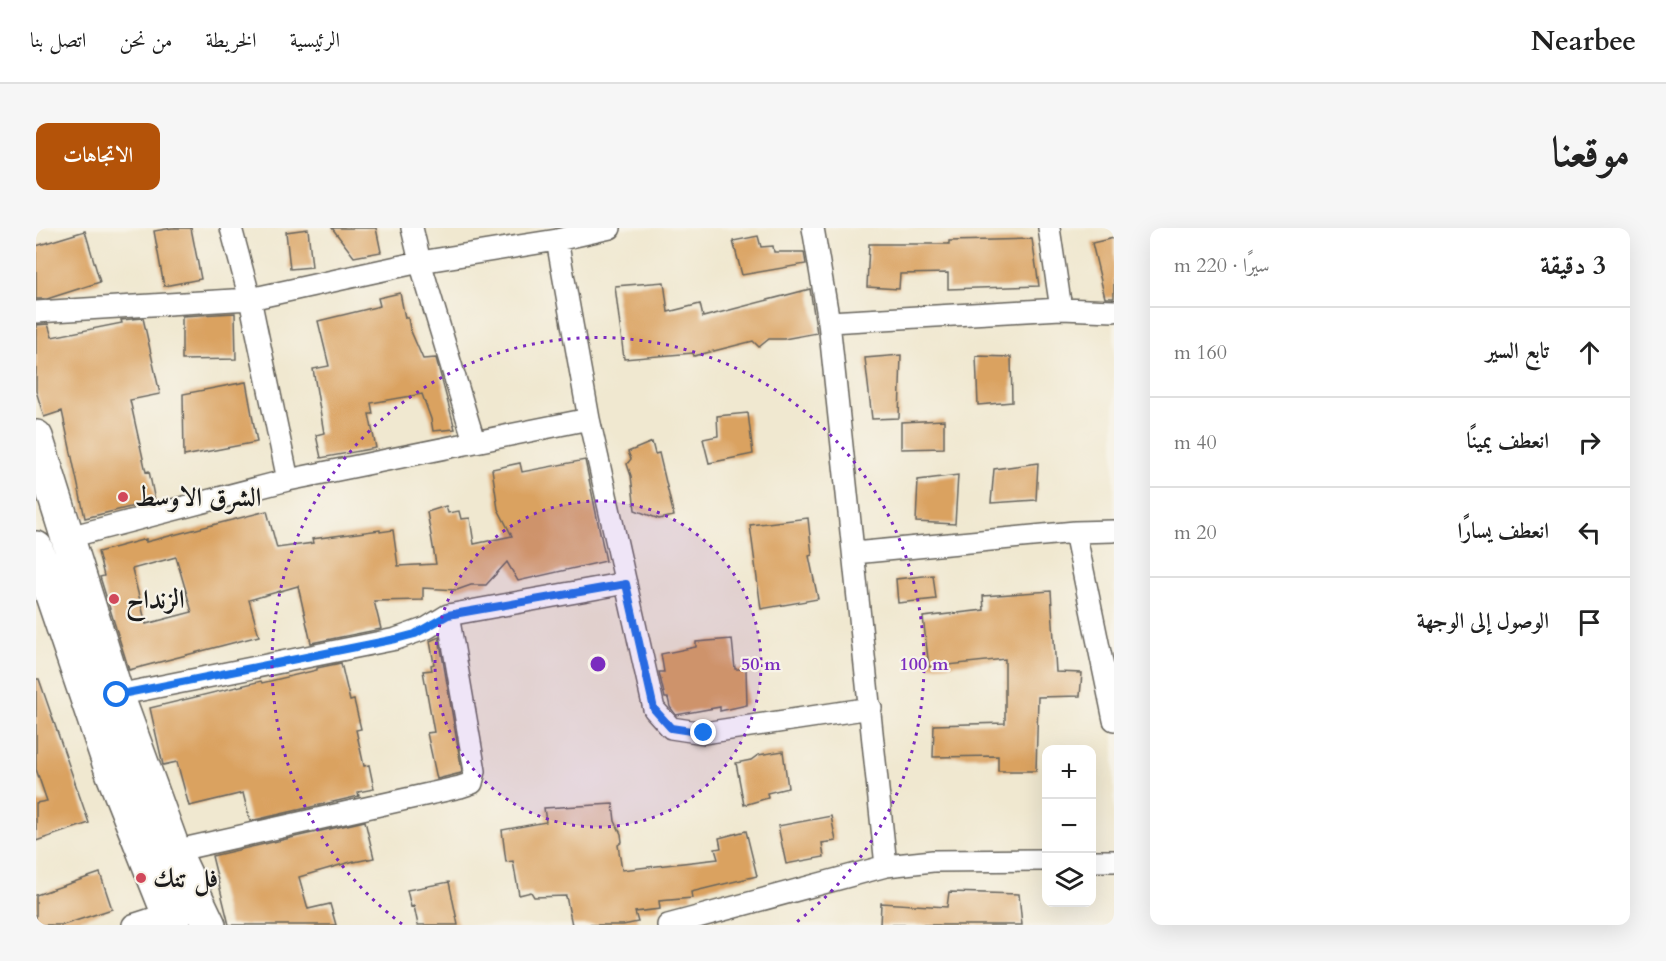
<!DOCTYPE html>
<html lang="ar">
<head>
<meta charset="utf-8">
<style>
	body { margin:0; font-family:Cardo,Amiri,serif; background:#f6f6f6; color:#222; direction:rtl }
	.controls { position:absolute; right:18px; bottom:18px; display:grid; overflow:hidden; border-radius:12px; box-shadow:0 6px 24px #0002 }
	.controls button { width:54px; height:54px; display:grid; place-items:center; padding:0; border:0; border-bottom:2px solid #e0e0e0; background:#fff; color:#222; font:30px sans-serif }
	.stop { position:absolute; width:18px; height:18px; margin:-14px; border:4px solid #1a73e8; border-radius:50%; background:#fff }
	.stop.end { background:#1a73e8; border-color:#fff; box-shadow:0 2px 6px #0008 }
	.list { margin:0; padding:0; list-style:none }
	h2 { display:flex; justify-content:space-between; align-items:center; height:78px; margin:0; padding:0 24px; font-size:26px }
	h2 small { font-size:20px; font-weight:400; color:#767676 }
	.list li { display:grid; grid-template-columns:39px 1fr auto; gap:18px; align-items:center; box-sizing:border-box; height:90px; padding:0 24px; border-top:2px solid #e0e0e0 }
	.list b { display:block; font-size:22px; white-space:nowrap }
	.list em { font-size:20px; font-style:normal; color:#767676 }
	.icon { flex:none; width:33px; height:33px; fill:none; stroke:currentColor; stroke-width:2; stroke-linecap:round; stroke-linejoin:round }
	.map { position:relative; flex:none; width:1078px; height:697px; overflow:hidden; direction:ltr; border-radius:12px }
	header { display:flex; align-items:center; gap:36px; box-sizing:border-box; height:84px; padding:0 30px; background:#fff; border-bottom:2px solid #e0e0e0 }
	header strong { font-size:28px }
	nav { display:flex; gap:33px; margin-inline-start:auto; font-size:21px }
	.intro { display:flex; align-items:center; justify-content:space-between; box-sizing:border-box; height:144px; padding:0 36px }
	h1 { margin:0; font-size:42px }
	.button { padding:15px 27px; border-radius:12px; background:#b45309; color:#fff; font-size:21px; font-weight:700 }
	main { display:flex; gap:36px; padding:0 36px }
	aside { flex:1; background:#fff; border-radius:12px; box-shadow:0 6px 24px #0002 }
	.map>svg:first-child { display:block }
	.building { fill:#daa260; fill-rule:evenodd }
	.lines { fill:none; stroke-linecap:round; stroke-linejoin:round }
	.minor-casing { stroke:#66635b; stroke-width:24 }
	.primary-casing { stroke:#66635b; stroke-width:36 }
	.minor { stroke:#fff; stroke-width:21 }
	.primary { stroke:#fff; stroke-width:33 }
	.route { stroke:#1a73e8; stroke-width:8 }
	.ring { fill:none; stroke:#7b2cbf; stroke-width:3; stroke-dasharray:3 6 }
	.poi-dot { fill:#d1495b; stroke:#f7f3e8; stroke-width:2 }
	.labels { text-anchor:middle; stroke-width:4.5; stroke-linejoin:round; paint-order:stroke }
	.poi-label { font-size:26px; font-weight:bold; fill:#1c1c1c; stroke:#f7f3e8; text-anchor:start }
	.centre { fill:#7b2cbf; stroke:#f7f3e8; stroke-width:3 }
	.ring-label { font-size:18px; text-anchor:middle; font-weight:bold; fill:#7b2cbf; stroke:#f7f3e8; stroke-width:4.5; stroke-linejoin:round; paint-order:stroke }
</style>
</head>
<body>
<header>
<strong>Nearbee</strong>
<nav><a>الرئيسية</a><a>الخريطة</a><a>من نحن</a><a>اتصل بنا</a></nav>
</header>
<div class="intro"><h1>موقعنا</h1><a class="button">الاتجاهات</a></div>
<main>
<aside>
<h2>3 دقيقة<small>سيرًا · 220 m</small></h2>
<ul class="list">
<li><svg class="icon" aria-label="ahead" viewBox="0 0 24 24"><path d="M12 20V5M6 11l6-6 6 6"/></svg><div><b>تابع السير</b></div><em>160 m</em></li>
<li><svg class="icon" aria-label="right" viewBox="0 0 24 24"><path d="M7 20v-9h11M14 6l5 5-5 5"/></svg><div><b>انعطف يمينًا</b></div><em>40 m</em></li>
<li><svg class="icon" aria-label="left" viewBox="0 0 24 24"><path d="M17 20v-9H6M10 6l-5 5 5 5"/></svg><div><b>انعطف يسارًا</b></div><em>20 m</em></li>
<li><svg class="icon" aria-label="arrive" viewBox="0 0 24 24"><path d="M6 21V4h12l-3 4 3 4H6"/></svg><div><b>الوصول إلى الوجهة</b></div></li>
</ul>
</aside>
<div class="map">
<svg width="1078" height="697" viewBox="0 0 1078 697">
	<rect width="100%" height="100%" fill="#f7f3e8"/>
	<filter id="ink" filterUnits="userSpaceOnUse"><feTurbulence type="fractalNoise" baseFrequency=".0167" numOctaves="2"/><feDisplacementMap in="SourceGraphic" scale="12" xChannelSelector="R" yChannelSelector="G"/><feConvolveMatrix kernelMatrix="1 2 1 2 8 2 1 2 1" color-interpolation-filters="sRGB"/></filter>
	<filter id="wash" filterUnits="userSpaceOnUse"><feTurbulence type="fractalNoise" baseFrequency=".008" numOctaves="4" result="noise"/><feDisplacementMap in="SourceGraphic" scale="24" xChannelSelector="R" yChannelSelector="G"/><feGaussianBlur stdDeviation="1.35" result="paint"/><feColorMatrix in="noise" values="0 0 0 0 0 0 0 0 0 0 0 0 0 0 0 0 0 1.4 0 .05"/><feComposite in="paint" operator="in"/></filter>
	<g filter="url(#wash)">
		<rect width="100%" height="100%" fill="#f0e8d0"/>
		<g id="blocks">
			<path class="building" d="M 136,0 L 155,0 L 165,51 L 128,58 L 118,3 Z
				M 296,0 L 340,0 L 345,24 L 318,29 Z
				M 272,1 L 276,39 L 254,41 L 250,4 Z
				M 49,3 L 64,54 L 11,71 L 0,71 L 0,18 Z
				M 722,8 L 725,19 L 737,18 L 738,24 L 768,24 L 770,36 L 706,47 L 697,13 Z
				M 1078,10 L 1078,70 L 1069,70 L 1056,15 Z
				M 996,11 L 1003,58 L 912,61 L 912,45 L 864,46 L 863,61 L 831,59 L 833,16 L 913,16 L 913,13 Z
				M 628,54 L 632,84 L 664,76 L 667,89 L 774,61 L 781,105 L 748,111 L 733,111 L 723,119 L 717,113 L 658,128 L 657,125 L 588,131 L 579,58 Z
				M 364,65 L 369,90 L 372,90 L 374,101 L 387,131 L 400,130 L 419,201 L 397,203 L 395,191 L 386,166 L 335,175 L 337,186 L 333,186 L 340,220 L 285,230 L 280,207 L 288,205 L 277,141 L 293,138 L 282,93 L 344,78 L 342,70 Z
				M 199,85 L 200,131 L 146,132 L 146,88 Z
				M 107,90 L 124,166 L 94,172 L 110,244 L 113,243 L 119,273 L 49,290 L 26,183 L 8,189 L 0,163 L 0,97 L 12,96 L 16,109 L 86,95 L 85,92 Z
				M 865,127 L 863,190 L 836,191 L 829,130 Z
				M 940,128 L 975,129 L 976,174 L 942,177 Z
				M 210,154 L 221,214 L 148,228 L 147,166 Z
				M 712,185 L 717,226 L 673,235 L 667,211 L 682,208 L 681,188 Z
				M 908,192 L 908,220 L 865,221 L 865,194 Z
				M 616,214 L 619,226 L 623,225 L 638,288 L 623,291 L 599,282 L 595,248 L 591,236 L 595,231 L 592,224 Z
				M 549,232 L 570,333 L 482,353 L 471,334 L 450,357 L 435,357 L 421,362 L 387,360 L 387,372 L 338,373 L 345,401 L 275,415 L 262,358 L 213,372 L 223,408 L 93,442 L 65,352 L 64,349 L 68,348 L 62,324 L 110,311 L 110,314 L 231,283 L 241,320 L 277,315 L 276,311 L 344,302 L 344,304 L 357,302 L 362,338 L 400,336 L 391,284 L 410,278 L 412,285 L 423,283 L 425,291 L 434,290 L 438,316 L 476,308 L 462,281 L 456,241 L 484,235 L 486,244 ZM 140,329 L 156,384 L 110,396 L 96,341 Z
				M 1002,235 L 1000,272 L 955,275 L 958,241 Z
				M 922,247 L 919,296 L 880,294 L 882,252 Z
				M 772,290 L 776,327 L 773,328 L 782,371 L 725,381 L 714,297 Z
				M 897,347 L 900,371 L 862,375 L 860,351 Z
				M 1015,363 L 1020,444 L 1046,445 L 1044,468 L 1002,469 L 1000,543 L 962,543 L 962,528 L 897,529 L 898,497 L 969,495 L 969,431 L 893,439 L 887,389 L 948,382 L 947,368 Z
				M 403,409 L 426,543 L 425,545 L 401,551 L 391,505 L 398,504 L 387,443 L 396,442 L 395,437 L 398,436 L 394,413 Z
				M 696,411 L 699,441 L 710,441 L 711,477 L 684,483 L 684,479 L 640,487 L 634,479 L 632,470 L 629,470 L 623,444 L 628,444 L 625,426 L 660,419 L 660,414 Z
				M 305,435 L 314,473 L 318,472 L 325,501 L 320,502 L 328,538 L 333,537 L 338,561 L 322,564 L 323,568 L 214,593 L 207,565 L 153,578 L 141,534 L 127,537 L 114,480 L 225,453 L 226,455 L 281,442 L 281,440 Z
				M 0,451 L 3,451 L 53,595 L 0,613 L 0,575 L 11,573 L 0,541 Z
				M 747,523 L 752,560 L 731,565 L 732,570 L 708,577 L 700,535 L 715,532 L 722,527 Z
				M 577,576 L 579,593 L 585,606 L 586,614 L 582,617 L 586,642 L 682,631 L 679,621 L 685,620 L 683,610 L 710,603 L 721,648 L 655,664 L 656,670 L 623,673 L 624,681 L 599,684 L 602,694 L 587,697 L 536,697 L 530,668 L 498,669 L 495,664 L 483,667 L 477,633 L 470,634 L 466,602 L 510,594 L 508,580 Z
				M 795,588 L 800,613 L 786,615 L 788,629 L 750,636 L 742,598 Z
				M 329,593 L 338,630 L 318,634 L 318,633 L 263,649 L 272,681 L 294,676 L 300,697 L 193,697 L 176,628 Z
				M 64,645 L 76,681 L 27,697 L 0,697 L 0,667 Z
				M 413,654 L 422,697 L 382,697 L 378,678 L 375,679 L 371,662 Z
				M 913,664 L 983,666 L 986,697 L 844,697 L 845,675 L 911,679 Z"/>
		</g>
	</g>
	<g filter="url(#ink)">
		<use href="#blocks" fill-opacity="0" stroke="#66635b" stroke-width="1.5"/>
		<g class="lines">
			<defs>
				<path id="minor" d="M 195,0 L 214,71 L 252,252
					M 376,0 L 384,34 L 438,213
					M 777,0 L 793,94 L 850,638
					M 1013,0 L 1025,81
					M 521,12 L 553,191 L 618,481 L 635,500 L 668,505 L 835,480
					M 0,84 L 214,71 L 384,34 L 521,12 L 574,0
					M 793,94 L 1025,81 L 1078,83
					M 1039,304 L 1078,492
					M 33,309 L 252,252 L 553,191
					M 818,325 L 1039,304 L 1078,303
					M 81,467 L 360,411 L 391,400 L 412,387 L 590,355
					M 138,623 L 424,559 L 436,555 L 439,543 L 412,387
					M 1056,633 L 1078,633
					M 97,697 L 131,686
					M 632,697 L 850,638 L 897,633 L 1011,632"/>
				<path id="primary" d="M 0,209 L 81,467 L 138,623 L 173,697
					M 0,320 L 76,544 L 137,697"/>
			</defs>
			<use href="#minor" class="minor-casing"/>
			<use href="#primary" class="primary-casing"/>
			<use href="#minor" class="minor"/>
			<use href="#primary" class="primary"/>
		</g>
	</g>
	<g class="lines" filter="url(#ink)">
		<path class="route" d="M 81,467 L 360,411 L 379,406 L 412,387 L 590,356 L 618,481 L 635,500 L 668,505"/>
	</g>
	<circle cx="562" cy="436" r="163" fill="#7b2cbf" fill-opacity=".12"/>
	<g class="ring">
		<circle cx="562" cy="436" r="163"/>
		<path d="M366 696A326 326 0 1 1 758 696"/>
	</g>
	<g class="poi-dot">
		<circle cx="87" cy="269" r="6"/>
		<circle cx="78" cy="371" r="6"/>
		<circle cx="105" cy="650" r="6"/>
	</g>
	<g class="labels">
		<g class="poi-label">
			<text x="99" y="278">الشرق الاوسط</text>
			<text x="90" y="380">الزنداح</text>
			<text x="117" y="659">فل تنك</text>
		</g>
	</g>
	<circle cx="562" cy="436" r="9" class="centre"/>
	<g class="ring-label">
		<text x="725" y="442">50 m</text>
		<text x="888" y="442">100 m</text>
	</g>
</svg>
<div class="controls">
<button>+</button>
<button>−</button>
<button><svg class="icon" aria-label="layers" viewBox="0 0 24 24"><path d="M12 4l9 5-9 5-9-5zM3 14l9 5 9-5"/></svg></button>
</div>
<div class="stop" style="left:81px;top:467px"></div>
<div class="stop end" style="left:668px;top:505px"></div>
</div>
</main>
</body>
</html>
